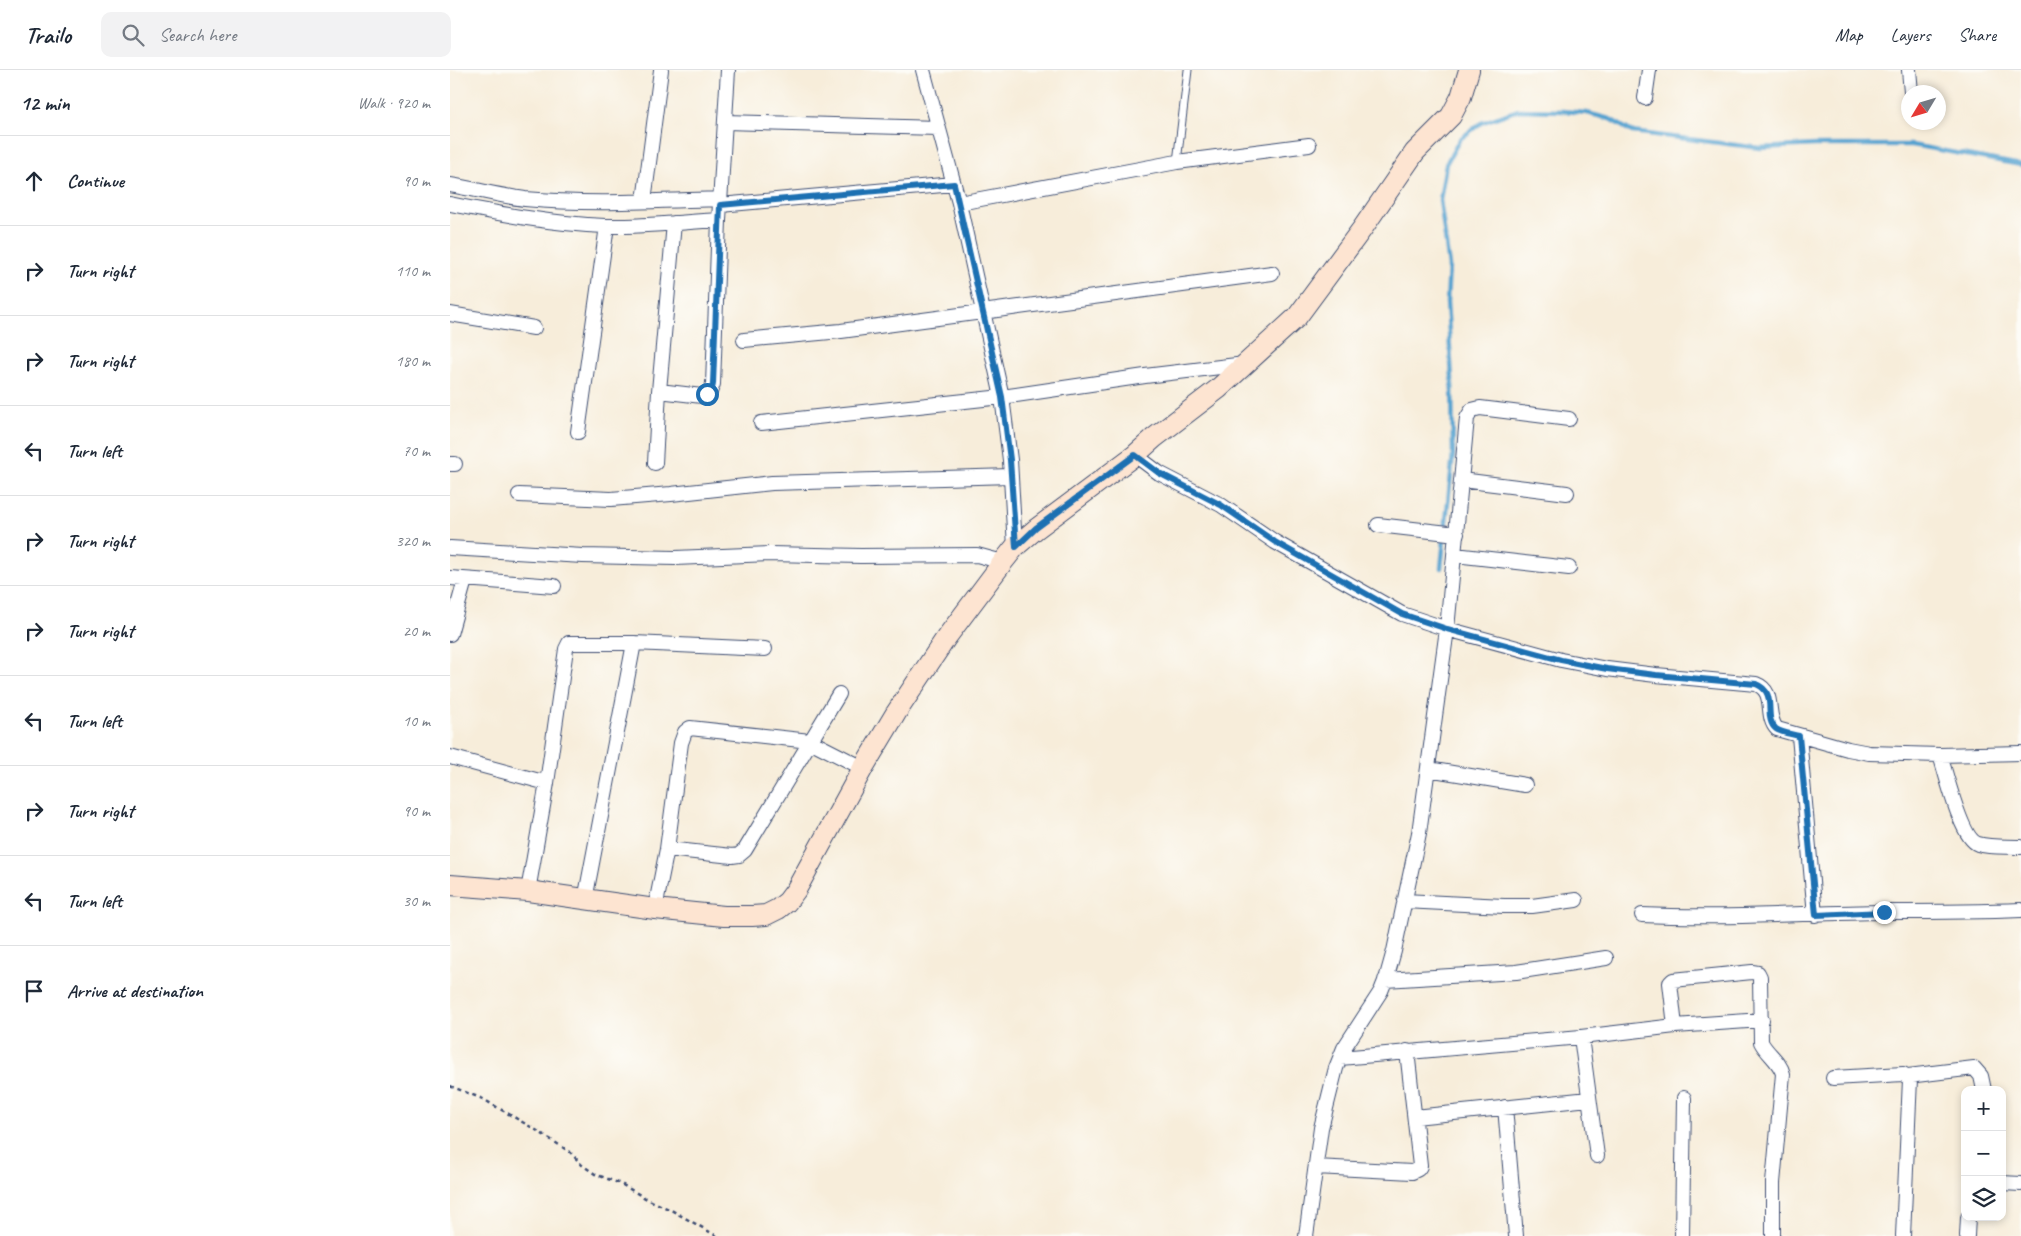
<!DOCTYPE html>
<html lang="en">
<head>
<meta charset="utf-8">
<style>
	body { margin:0; font-family:Caveat,sans-serif; background:#f2f2f3; color:#1f2937 }
	.controls { position:absolute; right:15px; bottom:15px; display:grid; overflow:hidden; border-radius:10px; box-shadow:0 2px 8px #0003 }
	.controls button { width:45px; height:45px; display:grid; place-items:center; padding:0; border:0; border-bottom:1px solid #e0e1e3; background:#fff; color:#1f2937; font:25px sans-serif }
	.compass { position:absolute; left:1451px; top:15px; width:45px; height:45px; border-radius:50%; background:#fff; box-shadow:0 2px 8px #0003; rotate:232deg }
	.stop { position:absolute; width:15px; height:15px; margin:-11px; border:4px solid #1f6fb2; border-radius:50%; background:#fff }
	.stop.end { background:#1f6fb2; border-color:#fff; box-shadow:0 1px 5px #0008 }
	.list { margin:0; padding:0; list-style:none }
	h2 { display:flex; justify-content:space-between; align-items:center; height:65px; margin:0; padding:0 20px; font-size:21px }
	h2 small { font-size:16px; font-weight:400; color:#747a83 }
	.list li { display:grid; grid-template-columns:32px 1fr auto; gap:15px; align-items:center; box-sizing:border-box; height:90px; padding:0 20px; border-top:1px solid #e0e1e3 }
	.list b { display:block; font-size:19px; white-space:nowrap }
	.list em { font-size:16px; font-style:normal; color:#747a83 }
	.icon { flex:none; width:28px; height:28px; fill:none; stroke:currentColor; stroke-width:2; stroke-linecap:round; stroke-linejoin:round }
	.map { position:relative; flex:none; width:1571px; height:1166px; overflow:hidden }
	header { display:flex; align-items:center; gap:30px; box-sizing:border-box; height:70px; padding:0 25px; background:#fff; border-bottom:1px solid #e0e1e3 }
	header strong { font-size:24px }
	nav { display:flex; gap:28px; margin-inline-start:auto; font-size:18px }
	.search { width:350px; height:45px; background:#f2f2f3; display:flex; align-items:center; gap:12px; box-sizing:border-box; padding:0 18px; border-radius:10px; color:#747a83; font-size:19px }
	main { display:flex }
	aside { flex:1; background:#fff }
	.map>svg:first-child { display:block }
	.lines { fill:none; stroke-linecap:round; stroke-linejoin:round }
	.stream { stroke:#57a3d0; stroke-width:4.5 }
	.lane-casing { stroke:#3c4c71; stroke-width:9 }
	.street-casing { stroke:#3c4c71; stroke-width:16 }
	.secondary-casing { stroke:#3c4c71; stroke-width:22 }
	.path { stroke:#3c4c71; stroke-width:2.5; stroke-dasharray:4 4; stroke-linecap:butt }
	.lane { stroke:#fff; stroke-width:7 }
	.street { stroke:#fff; stroke-width:14 }
	.secondary { stroke:#fde4d1; stroke-width:20 }
	.route { stroke:#1f6fb2; stroke-width:6 }
</style>
</head>
<body>
<header>
<strong>Trailo</strong>
<div class="search"><svg class="icon" aria-label="search" viewBox="0 0 24 24"><circle cx="10" cy="10" r="6"/><path d="M15 15l6 6"/></svg>Search here</div>
<nav><a>Map</a><a>Layers</a><a>Share</a></nav>
</header>
<main>
<aside>
<h2>12 min<small>Walk · 920 m</small></h2>
<ul class="list">
<li><svg class="icon" aria-label="ahead" viewBox="0 0 24 24"><path d="M12 20V5M6 11l6-6 6 6"/></svg><div><b>Continue</b></div><em>90 m</em></li>
<li><svg class="icon" aria-label="right" viewBox="0 0 24 24"><path d="M7 20v-9h11M14 6l5 5-5 5"/></svg><div><b>Turn right</b></div><em>110 m</em></li>
<li><svg class="icon" aria-label="right" viewBox="0 0 24 24"><path d="M7 20v-9h11M14 6l5 5-5 5"/></svg><div><b>Turn right</b></div><em>180 m</em></li>
<li><svg class="icon" aria-label="left" viewBox="0 0 24 24"><path d="M17 20v-9H6M10 6l-5 5 5 5"/></svg><div><b>Turn left</b></div><em>70 m</em></li>
<li><svg class="icon" aria-label="right" viewBox="0 0 24 24"><path d="M7 20v-9h11M14 6l5 5-5 5"/></svg><div><b>Turn right</b></div><em>320 m</em></li>
<li><svg class="icon" aria-label="right" viewBox="0 0 24 24"><path d="M7 20v-9h11M14 6l5 5-5 5"/></svg><div><b>Turn right</b></div><em>20 m</em></li>
<li><svg class="icon" aria-label="left" viewBox="0 0 24 24"><path d="M17 20v-9H6M10 6l-5 5 5 5"/></svg><div><b>Turn left</b></div><em>10 m</em></li>
<li><svg class="icon" aria-label="right" viewBox="0 0 24 24"><path d="M7 20v-9h11M14 6l5 5-5 5"/></svg><div><b>Turn right</b></div><em>90 m</em></li>
<li><svg class="icon" aria-label="left" viewBox="0 0 24 24"><path d="M17 20v-9H6M10 6l-5 5 5 5"/></svg><div><b>Turn left</b></div><em>30 m</em></li>
<li><svg class="icon" aria-label="arrive" viewBox="0 0 24 24"><path d="M6 21V4h12l-3 4 3 4H6"/></svg><div><b>Arrive at destination</b></div></li>
</ul>
</aside>
<div class="map">
<svg width="1571" height="1166" viewBox="0 0 1571 1166">
	<rect width="100%" height="100%" fill="#fdfcf7"/>
	<filter id="ink" filterUnits="userSpaceOnUse"><feTurbulence type="fractalNoise" baseFrequency=".02" numOctaves="2"/><feDisplacementMap in="SourceGraphic" scale="10" xChannelSelector="R" yChannelSelector="G"/><feConvolveMatrix kernelMatrix="1 2 1 2 8 2 1 2 1" color-interpolation-filters="sRGB"/></filter>
	<filter id="wash" filterUnits="userSpaceOnUse"><feTurbulence type="fractalNoise" baseFrequency=".0096" numOctaves="4" result="noise"/><feDisplacementMap in="SourceGraphic" scale="20" xChannelSelector="R" yChannelSelector="G"/><feGaussianBlur stdDeviation="1.12" result="paint"/><feColorMatrix in="noise" values="0 0 0 0 0 0 0 0 0 0 0 0 0 0 0 0 0 1.4 0 .05"/><feComposite in="paint" operator="in"/></filter>
	<g filter="url(#wash)">
		<rect width="100%" height="100%" fill="#f7edda"/>
		<g class="lines">
			<path class="stream" d="M 991,498 L 1003,385 L 1002,308 L 997,232 L 999,196 L 990,130 L 996,94 L 1010,69 L 1031,53 L 1068,40 L 1113,41 L 1137,43 L 1160,49 L 1182,62 L 1310,78 L 1365,75 L 1462,75 L 1571,95"/>
		</g>
	</g>
	<g filter="url(#ink)">
		<g class="lines">
			<defs>
				<path id="lane" d="M 727,92 L 738,0"/>
				<path id="street" d="M 473,0 L 509,133 L 552,327 L 560,390 L 565,477
					M 1459,0 L 1461,22
					M 1195,28 L 1199,0
					M 275,52 L 488,58
					M 0,115 C 25,119 50,126 75,129 C 140,135 206,131 270,129
					M 194,131 L 211,0
					M 509,133 L 727,92 L 859,75
					M 0,134 C 51,144 103,154 155,156 C 193,157 231,152 269,150
					M 270,135 L 504,114
					M 0,244 L 84,258
					M 294,270 L 391,261 L 822,203
					M 209,321 L 252,326 L 260,322 L 263,314 L 269,150 L 278,0
					M 311,353 L 552,327 L 695,306 L 795,294
					M 128,362 L 157,156
					M 685,385 L 709,403 L 771,435 L 825,472 L 952,544 L 997,559 L 1111,590 L 1157,599 L 1206,605 L 1306,614 C 1327,622 1314,646 1327,659 L 1398,679 L 1419,683 L 1490,685 L 1571,683
					M 205,393 L 209,321 L 224,153
					M 0,394 L 5,394
					M 1011,410 L 1117,423
					M 69,425 L 161,429 L 221,424 L 322,413 L 561,406
					M 928,455 L 1007,464
					M 0,478 L 133,486 L 225,488 L 320,484 L 411,486 L 527,485 L 553,492
					M 1005,485 L 1119,498
					M 0,508 L 104,516
					M 0,564 L 15,510
					M 1349,666 L 1365,845
					M 1490,685 C 1496,703 1511,769 1528,774 C 1541,778 1558,776 1571,777
					M 0,687 L 97,713
					M 978,699 L 1075,715
					M 217,779 L 282,786 L 289,785 L 295,780 L 389,624
					M 78,821 L 97,713 L 116,579 L 119,573 L 184,573 L 315,579
					M 135,830 L 184,573
					M 954,831 L 1054,836 L 1082,836 L 1126,830
					M 205,839 L 217,779 L 231,673 L 235,662 L 240,658 L 360,671 L 413,698
					M 1192,845 C 1273,849 1353,843 1434,842 C 1480,842 1525,842 1571,840
					M 935,910 L 1066,902 L 1156,888
					M 1225,956 L 1220,913 L 1223,910 L 1302,902 L 1308,903 L 1310,907 L 1311,972 C 1317,984 1330,991 1333,1004 L 1323,1113 L 1323,1166
					M 1131,967 L 1147,1086
					M 890,988 L 1131,967 L 1225,956 L 1312,950
					M 1458,1006 L 1524,998 L 1531,1006 L 1534,1020
					M 1383,1008 L 1453,1004 L 1460,1009 L 1453,1166
					M 1055,1037 L 1066,1166
					M 965,1047 L 1139,1029
					M 866,1097 L 962,1102 L 968,1099 L 970,1096 L 957,981
					M 1552,1113 L 1571,1114
					M 856,1166 L 871,1058 L 886,998 L 894,978 L 931,921 L 937,906 L 944,881 L 969,763 L 997,559 L 1017,348 L 1022,340 L 1030,338 L 1119,349
					M 1232,1166 L 1234,1028
					M 1517,1166 L 1518,1147"/>
				<path id="secondary" d="M 0,815 L 78,821 L 205,839 L 274,846 L 302,846 L 316,845 L 328,839 L 337,832 L 346,820 L 413,698 L 446,643 L 496,568 L 553,492 L 565,477 L 586,459 L 685,385 L 704,368 L 768,319 L 847,247 L 912,159 L 965,82 L 1001,46 L 1011,27 L 1019,0"/>
			</defs>
			<use href="#lane" class="lane-casing"/>
			<use href="#street" class="street-casing"/>
			<use href="#secondary" class="secondary-casing"/>
			<path class="path" d="M 0,1016 L 33,1029 L 86,1060 L 120,1082 L 132,1095 L 145,1104 L 171,1114 L 197,1129 L 221,1140 L 267,1166"/>
			<use href="#lane" class="lane"/>
			<use href="#street" class="street"/>
			<use href="#secondary" class="secondary"/>
		</g>
	</g>
	<g class="lines" filter="url(#ink)">
		<path class="route" d="M 257,324 L 262,319 L 263,314 L 270,135 L 504,114 L 552,327 L 560,390 L 566,477 L 586,458 L 685,385 L 709,403 L 771,435 L 825,472 L 952,544 L 997,559 L 1111,590 L 1157,599 L 1206,605 L 1306,614 C 1329,623 1312,647 1326,659 C 1332,663 1342,664 1349,666 L 1366,845 L 1434,842"/>
	</g>
</svg>
<div class="controls">
<button>+</button>
<button>−</button>
<button><svg class="icon" aria-label="layers" viewBox="0 0 24 24"><path d="M12 4l9 5-9 5-9-5zM3 14l9 5 9-5"/></svg></button>
</div>
<svg class="compass" viewBox="-18 -18 36 36"><path d="M0-13l5 13h-10z" fill="#e53935"/><path d="M0 13l5-13h-10z" fill="#747a83"/></svg>
<div class="stop" style="left:257px;top:324px"></div>
<div class="stop end" style="left:1434px;top:842px"></div>
</div>
</main>
</body>
</html>
